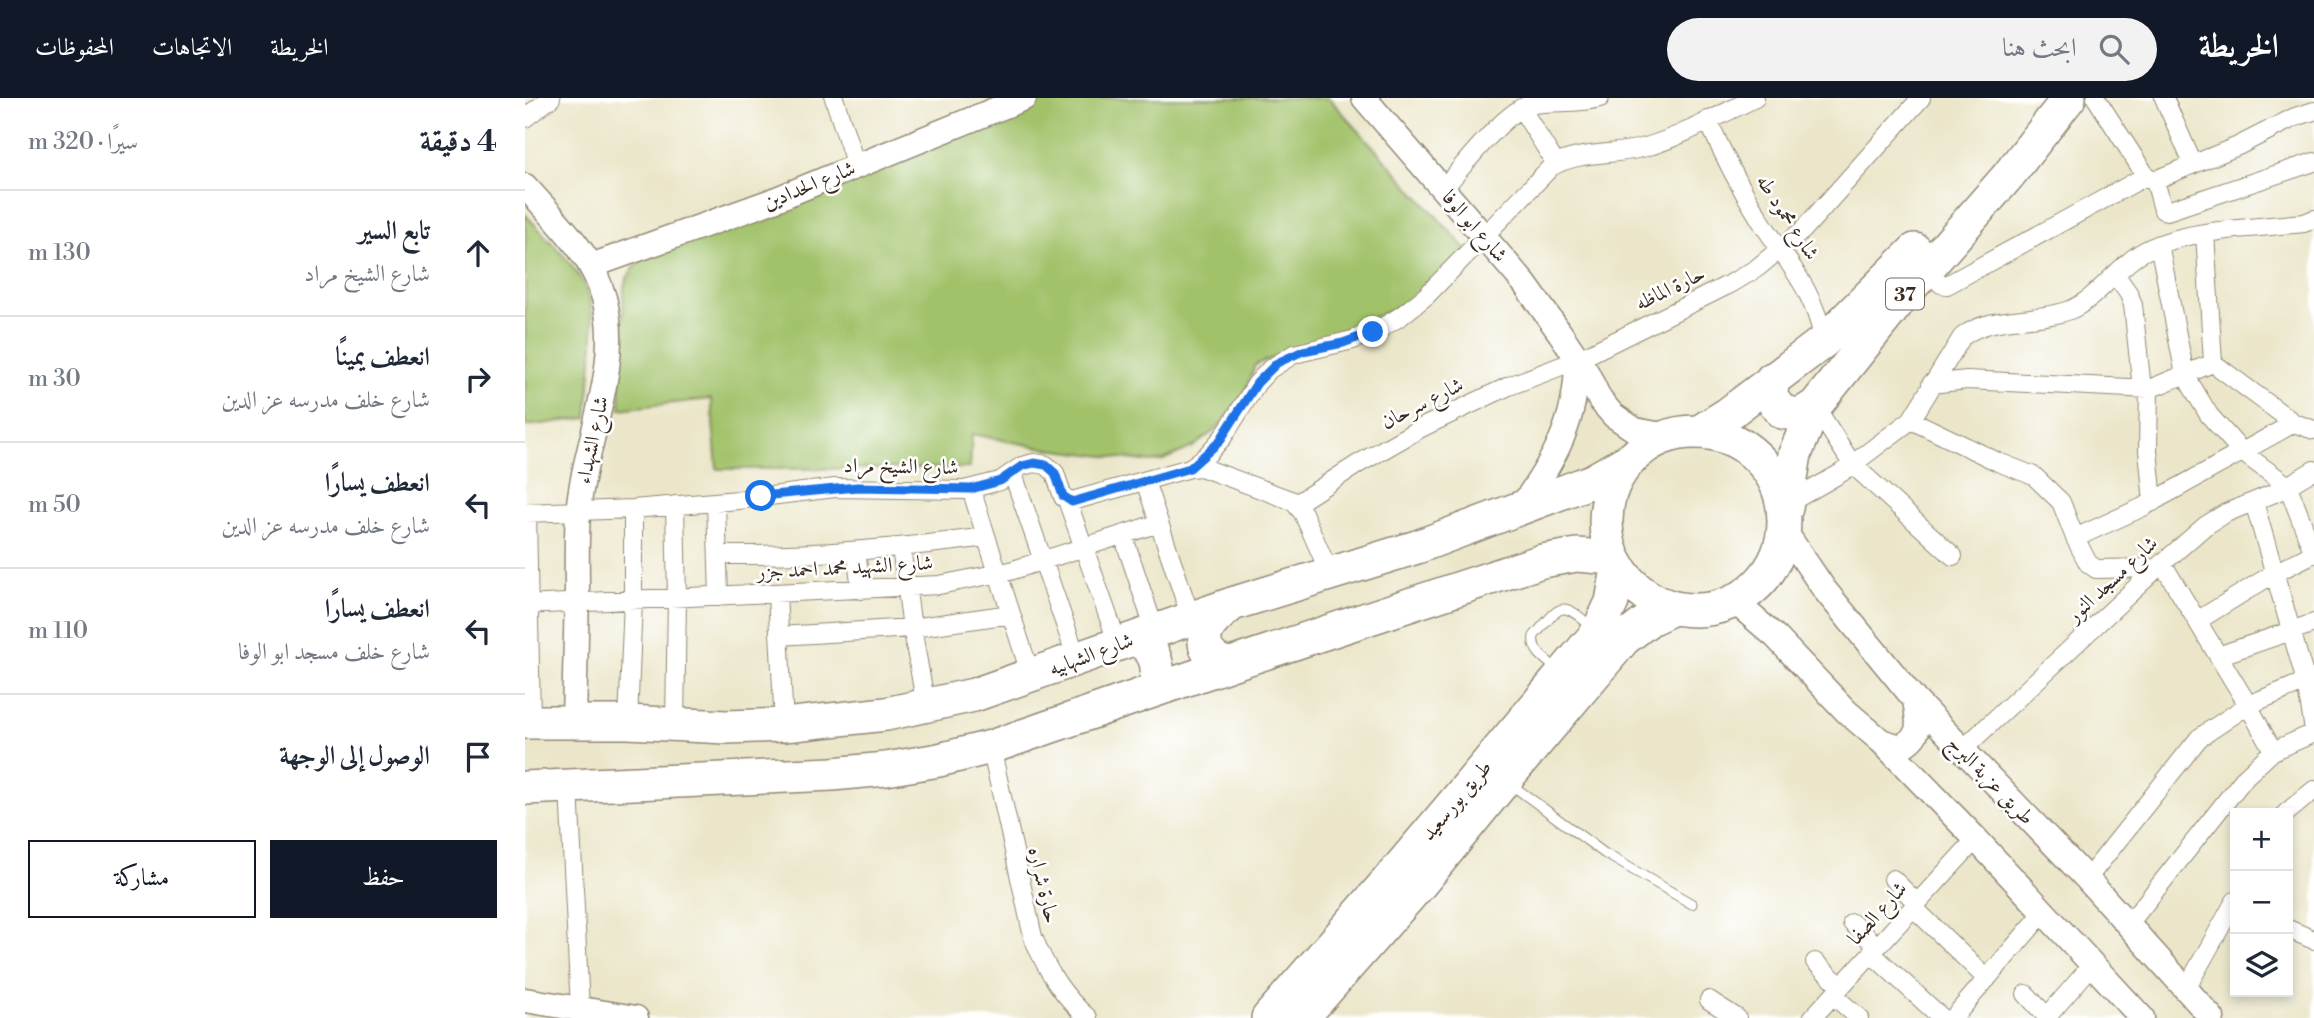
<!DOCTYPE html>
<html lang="ar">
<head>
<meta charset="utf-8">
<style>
	body { margin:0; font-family:"Libre Bodoni",Amiri,serif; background:#f2f2f3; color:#1f2937; direction:rtl }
	.controls { position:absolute; right:21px; bottom:21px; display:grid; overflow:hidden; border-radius:0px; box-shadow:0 4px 10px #0003 }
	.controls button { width:63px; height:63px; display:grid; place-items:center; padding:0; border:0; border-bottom:2px solid #e0e1e3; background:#fff; color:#1f2937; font:35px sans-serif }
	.stop { position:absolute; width:21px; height:21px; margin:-16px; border:5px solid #1a73e8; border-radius:50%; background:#fff }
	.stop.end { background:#1a73e8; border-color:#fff; box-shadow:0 2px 7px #0008 }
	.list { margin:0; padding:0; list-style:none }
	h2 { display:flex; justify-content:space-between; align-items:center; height:91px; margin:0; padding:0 28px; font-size:30px }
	h2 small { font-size:23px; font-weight:400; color:#747a83 }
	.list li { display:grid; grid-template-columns:46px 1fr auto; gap:21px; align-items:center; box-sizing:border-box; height:126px; padding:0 28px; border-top:2px solid #e0e1e3 }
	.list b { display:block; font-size:26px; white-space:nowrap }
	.list p { margin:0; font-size:23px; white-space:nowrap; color:#747a83 }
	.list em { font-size:23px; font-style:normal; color:#747a83 }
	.actions { display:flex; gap:14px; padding:21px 28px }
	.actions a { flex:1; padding:16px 0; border:2px solid #111827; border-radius:0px; text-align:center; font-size:24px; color:#111827 }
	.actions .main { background:#111827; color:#fff }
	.icon { flex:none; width:38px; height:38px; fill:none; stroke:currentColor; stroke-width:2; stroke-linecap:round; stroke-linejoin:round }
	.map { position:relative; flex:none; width:1789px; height:920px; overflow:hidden; direction:ltr }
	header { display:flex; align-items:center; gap:42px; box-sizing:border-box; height:98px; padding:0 35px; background:#111827; color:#fff }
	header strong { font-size:33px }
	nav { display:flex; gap:38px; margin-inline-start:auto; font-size:24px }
	.search { width:490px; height:63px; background:#f2f2f3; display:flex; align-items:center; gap:18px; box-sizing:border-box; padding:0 24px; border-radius:38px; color:#747a83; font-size:26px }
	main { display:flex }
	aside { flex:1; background:#fff }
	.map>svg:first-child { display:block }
	.green { fill:#a2c26b; stroke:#6e7644; stroke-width:2 }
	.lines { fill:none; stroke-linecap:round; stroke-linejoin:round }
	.lane-casing { stroke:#938874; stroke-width:11 }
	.street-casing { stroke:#938874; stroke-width:20 }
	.secondary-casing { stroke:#938874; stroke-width:27 }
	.highway-casing { stroke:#938874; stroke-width:36 }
	.lane { stroke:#fff; stroke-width:9 }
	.street { stroke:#fff; stroke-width:18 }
	.secondary { stroke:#fff; stroke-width:24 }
	.highway { stroke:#fff; stroke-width:33 }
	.route { stroke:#1a73e8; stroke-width:9 }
	.labels { text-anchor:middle; stroke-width:5; stroke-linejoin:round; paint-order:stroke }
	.shield { fill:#fff; stroke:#766a62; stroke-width:2 }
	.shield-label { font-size:19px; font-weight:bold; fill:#3b2a1e }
	.street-label { font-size:21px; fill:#3b2a1e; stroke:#fff }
</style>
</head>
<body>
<header>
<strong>الخريطة</strong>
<div class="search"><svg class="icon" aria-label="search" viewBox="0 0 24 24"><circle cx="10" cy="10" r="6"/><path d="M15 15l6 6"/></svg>ابحث هنا</div>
<nav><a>الخريطة</a><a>الاتجاهات</a><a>المحفوظات</a></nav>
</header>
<main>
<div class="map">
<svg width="1789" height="920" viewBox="0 0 1789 920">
	<rect width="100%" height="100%" fill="#fff"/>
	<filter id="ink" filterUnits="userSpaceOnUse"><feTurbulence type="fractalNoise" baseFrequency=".0143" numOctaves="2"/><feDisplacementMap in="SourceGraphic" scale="14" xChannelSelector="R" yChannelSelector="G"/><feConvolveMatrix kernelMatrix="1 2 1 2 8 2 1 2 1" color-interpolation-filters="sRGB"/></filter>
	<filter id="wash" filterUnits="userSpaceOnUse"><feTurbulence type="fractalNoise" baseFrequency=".00686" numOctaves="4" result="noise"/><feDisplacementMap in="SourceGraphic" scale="28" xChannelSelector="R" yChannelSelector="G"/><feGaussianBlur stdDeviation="1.57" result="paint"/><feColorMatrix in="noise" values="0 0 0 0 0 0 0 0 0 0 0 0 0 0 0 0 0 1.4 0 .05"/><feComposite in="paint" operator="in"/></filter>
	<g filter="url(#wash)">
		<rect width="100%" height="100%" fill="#ebe6c9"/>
		<path class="green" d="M 522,0 L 804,0 L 942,152 L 886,204 L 730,267 L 720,294 L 694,329 L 668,349 L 638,362 L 627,364 L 524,351 L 447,336 L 445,370 L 192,371 L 186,301 L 95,311 L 99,188 C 103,175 110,166 122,158 Z
			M 0,116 C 19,138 50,165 61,191 C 75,221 64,286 62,320 L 0,328 Z"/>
	</g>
	<g filter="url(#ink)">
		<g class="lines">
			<defs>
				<path id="lane" d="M 1032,571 C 1021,562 1006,553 1009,538 C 1037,506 1035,501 1069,531
					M 984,685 L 1079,755 L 1167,806"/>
				<path id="street" d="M 309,0 L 331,68
					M 1571,0 L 1621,78
					M 1639,0 L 1668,66
					M 996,10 L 1031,66
					M 0,20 L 26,0
					M 1183,22 C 1198,57 1216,91 1236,123 C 1264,167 1288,190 1299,243
					M 1630,82 L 1638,112 L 1642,113 L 1789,64
					M 918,91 C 936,71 980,13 1004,7 C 1027,2 1052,7 1075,0
					M 1680,135 L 1688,265 L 1769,325 L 1789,332
					M 1634,146 L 1660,277 L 1684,317 L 1717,354 L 1763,388 L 1789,456
					M 1401,171 L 1416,186 L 1422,187 L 1621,78 L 1630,82 L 1713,48 L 1770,19 L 1789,13
					M 1590,176 L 1604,196 L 1608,207 L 1617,291
					M 1406,286 L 1442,282 L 1624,291
					M 1290,308 L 1327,366 L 1428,458
					M 1386,322 L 1473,364 L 1509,378 L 1536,404 L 1550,440
					M 665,370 L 681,358 L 698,339 L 732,285 L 745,271 L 769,256 L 828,242 L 858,229 L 876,218 L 901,198 L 1026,69 C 1054,52 1090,58 1121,49 C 1158,38 1194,17 1230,0
					M 488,376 L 552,561
					M 620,383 L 666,520
					M 446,391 L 506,578
					M 542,402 L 593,546
					M 191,404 L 194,498
					M 1628,404 L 1623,352 L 1624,291 L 1688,265
					M 1729,404 L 1781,584 L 1789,632
					M 771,406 L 833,366 L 896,330 L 984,288 L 1052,262 L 1207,185 L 1232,170 L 1278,132 L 1396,0
					M 1262,406 L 1316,375 L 1386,322 L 1437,239 C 1466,216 1511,225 1545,212 C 1572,201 1590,171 1616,155 C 1656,131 1732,130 1779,125 L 1789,121
					M 0,415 L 108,411 L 213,402 L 310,390 L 439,392 L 475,383 L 497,368 L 509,365 L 521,367 L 530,375 L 538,399 L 547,403 L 665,370 L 676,369 L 768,403 L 778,415 L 805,476
					M 2,415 L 6,624
					M 598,437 L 630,533
					M 376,449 L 387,530 L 401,608
					M 331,453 L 336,492
					M 193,457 C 283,458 372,451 461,439
					M 1637,465 L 1723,607 L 1748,653
					M 1632,470 L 1571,471 L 1563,465 L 1550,440 L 1618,409 L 1769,325
					M 252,496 L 259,627
					M 0,507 L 414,487 L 485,473 L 634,425
					M 1672,523 L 1748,476 L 1789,455
					M 254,538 L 387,530 L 486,516
					M 1693,558 L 1789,525
					M 103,624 L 108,502 L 108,411
					M 150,626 L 152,500 L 150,407
					M 466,649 L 508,839 C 521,871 537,897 563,920
					M 1436,653 L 1632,470 L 1680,428 L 1701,415 L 1752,394 L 1789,372
					M 44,690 L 55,911
					M 1761,715 L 1789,692
					M 1368,781 L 1392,805
					M 1562,781 L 1674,640 L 1723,607 L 1789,580
					M 1388,809 L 1462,881
					M 1327,825 L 1352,848
					M 1603,827 L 1721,678 L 1748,653 L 1789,635
					M 1763,831 L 1789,842
					M 1346,855 L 1417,920
					M 1290,864 L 1316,888
					M 1661,891 L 1710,803
					M 1501,896 L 1523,920
					M 1308,897 L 1334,920
					M 1184,902 L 1212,920
					M 1287,920 L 1451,741
					M 1428,920 L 1519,814
					M 1521,920 L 1567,867"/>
				<path id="secondary" d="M 839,0 L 999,185 L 1035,235 L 1062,275 L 1075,302 L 1088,317 L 1110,332 L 1142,338
					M 0,88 C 30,122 67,155 79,200 C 98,268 58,347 53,416 C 51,442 52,469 52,495 C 51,538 50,581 49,623
					M 66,168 L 244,104 L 499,0
					M 995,411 C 1029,361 1052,325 1052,262
					M 1259,432 L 1299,491 L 1390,602 L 1562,781 L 1687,920
					M 1209,503 L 1251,539 L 1322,614 L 1356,643 L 1451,741 L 1617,920
					M 1356,643 L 1375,649 C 1399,637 1393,624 1390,602
					M 0,902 L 111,920"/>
				<path id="highway" d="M 1247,281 L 1246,300 L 1257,314 L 1275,317 L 1290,308
					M1081 423a89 89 0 1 1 178 0a89 89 0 1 1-178 0Z
					M 1174,334 L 1203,316 L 1299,243 L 1390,152
					M 1261,410 L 1270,356 L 1290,308 L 1378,198 L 1483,78 L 1544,0
					M 610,541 C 631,550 638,572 627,593
					M 706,566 C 688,565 673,549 683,530 C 688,521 699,513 707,506
					M 0,624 L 103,624 L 201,629 L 259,627 L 361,616 L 449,597 L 707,506 L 892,449 L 1067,383 L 1107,360
					M 0,690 L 307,676 L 361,671 L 414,662 L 466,649 L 706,566 L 1017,463 L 1052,457 L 1088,460
					M 743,920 L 874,770 L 1073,534 L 1087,504 L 1093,470
					M 777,920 L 896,785 L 980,682 L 1099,541 L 1125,521 L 1148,510"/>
			</defs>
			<use href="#lane" class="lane-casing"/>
			<use href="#street" class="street-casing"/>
			<use href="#secondary" class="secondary-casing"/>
			<use href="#highway" class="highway-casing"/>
			<use href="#lane" class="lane"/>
			<use href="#street" class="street"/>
			<use href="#secondary" class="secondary"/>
			<use href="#highway" class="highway"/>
		</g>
	</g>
	<g class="lines" filter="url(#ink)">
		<path class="route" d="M 236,398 L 332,389 L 446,391 L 475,383 L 497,368 L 509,365 L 521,367 L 530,375 L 538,398 L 547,404 L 665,370 L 694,344 L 732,285 L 752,265 L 778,253 L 818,245 L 848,234"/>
	</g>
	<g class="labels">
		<rect class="shield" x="1361" y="180.5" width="38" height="31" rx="5"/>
		<g class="shield-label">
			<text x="1380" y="203">37</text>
		</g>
		<g class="street-label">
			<text transform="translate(284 87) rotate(-22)" y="7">شارع الحدادين</text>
			<text transform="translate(1263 119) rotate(57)" y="7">شارع محمود طه</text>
			<text transform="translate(950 128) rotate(49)" y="7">شارع ابو الوفا</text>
			<text transform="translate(1145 190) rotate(-26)" y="7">حارة الماظه</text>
			<text transform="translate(897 305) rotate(-27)" y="7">شارع سرحان</text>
			<text transform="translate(67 342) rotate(-78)" y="7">شارع الشهداء</text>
			<text transform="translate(376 368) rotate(1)" y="7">شارع الشيخ مراد</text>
			<text transform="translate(320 469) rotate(-3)" y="7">شارع الشهيد محمد احمد جزر</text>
			<text transform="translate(1587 481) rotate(-43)" y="7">شارع مسجد النور</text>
			<text transform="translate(566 556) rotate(-20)" y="7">شارع الشهابيه</text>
			<text transform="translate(1466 682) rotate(46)" y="7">طريق عزبة البرج</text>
			<text transform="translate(931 702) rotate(-50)" y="7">طريق بورسعيد</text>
			<text transform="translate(519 787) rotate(77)" y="7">حارة شراره</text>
			<text transform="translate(1352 815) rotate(-48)" y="7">شارع الصفا</text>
		</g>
	</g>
</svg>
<div class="controls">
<button>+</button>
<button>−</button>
<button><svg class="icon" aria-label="layers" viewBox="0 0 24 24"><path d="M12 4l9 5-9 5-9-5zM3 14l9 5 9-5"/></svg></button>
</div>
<div class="stop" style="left:236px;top:398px"></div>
<div class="stop end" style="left:848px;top:234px"></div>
</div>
<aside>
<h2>4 دقيقة<small>سيرًا · 320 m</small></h2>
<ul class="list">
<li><svg class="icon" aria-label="ahead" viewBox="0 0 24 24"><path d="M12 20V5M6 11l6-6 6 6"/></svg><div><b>تابع السير</b><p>شارع الشيخ مراد</p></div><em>130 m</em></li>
<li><svg class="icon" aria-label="right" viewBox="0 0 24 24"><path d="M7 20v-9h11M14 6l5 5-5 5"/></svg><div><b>انعطف يمينًا</b><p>شارع خلف مدرسه عز الدين</p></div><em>30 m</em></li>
<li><svg class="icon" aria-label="left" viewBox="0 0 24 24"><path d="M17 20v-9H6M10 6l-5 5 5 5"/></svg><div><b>انعطف يسارًا</b><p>شارع خلف مدرسه عز الدين</p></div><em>50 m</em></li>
<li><svg class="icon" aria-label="left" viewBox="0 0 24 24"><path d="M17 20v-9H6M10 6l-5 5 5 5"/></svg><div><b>انعطف يسارًا</b><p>شارع خلف مسجد ابو الوفا</p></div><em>110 m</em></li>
<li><svg class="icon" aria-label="arrive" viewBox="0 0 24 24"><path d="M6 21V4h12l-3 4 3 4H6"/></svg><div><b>الوصول إلى الوجهة</b></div></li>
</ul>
<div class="actions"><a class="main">حفظ</a><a>مشاركة</a></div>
</aside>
</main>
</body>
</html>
